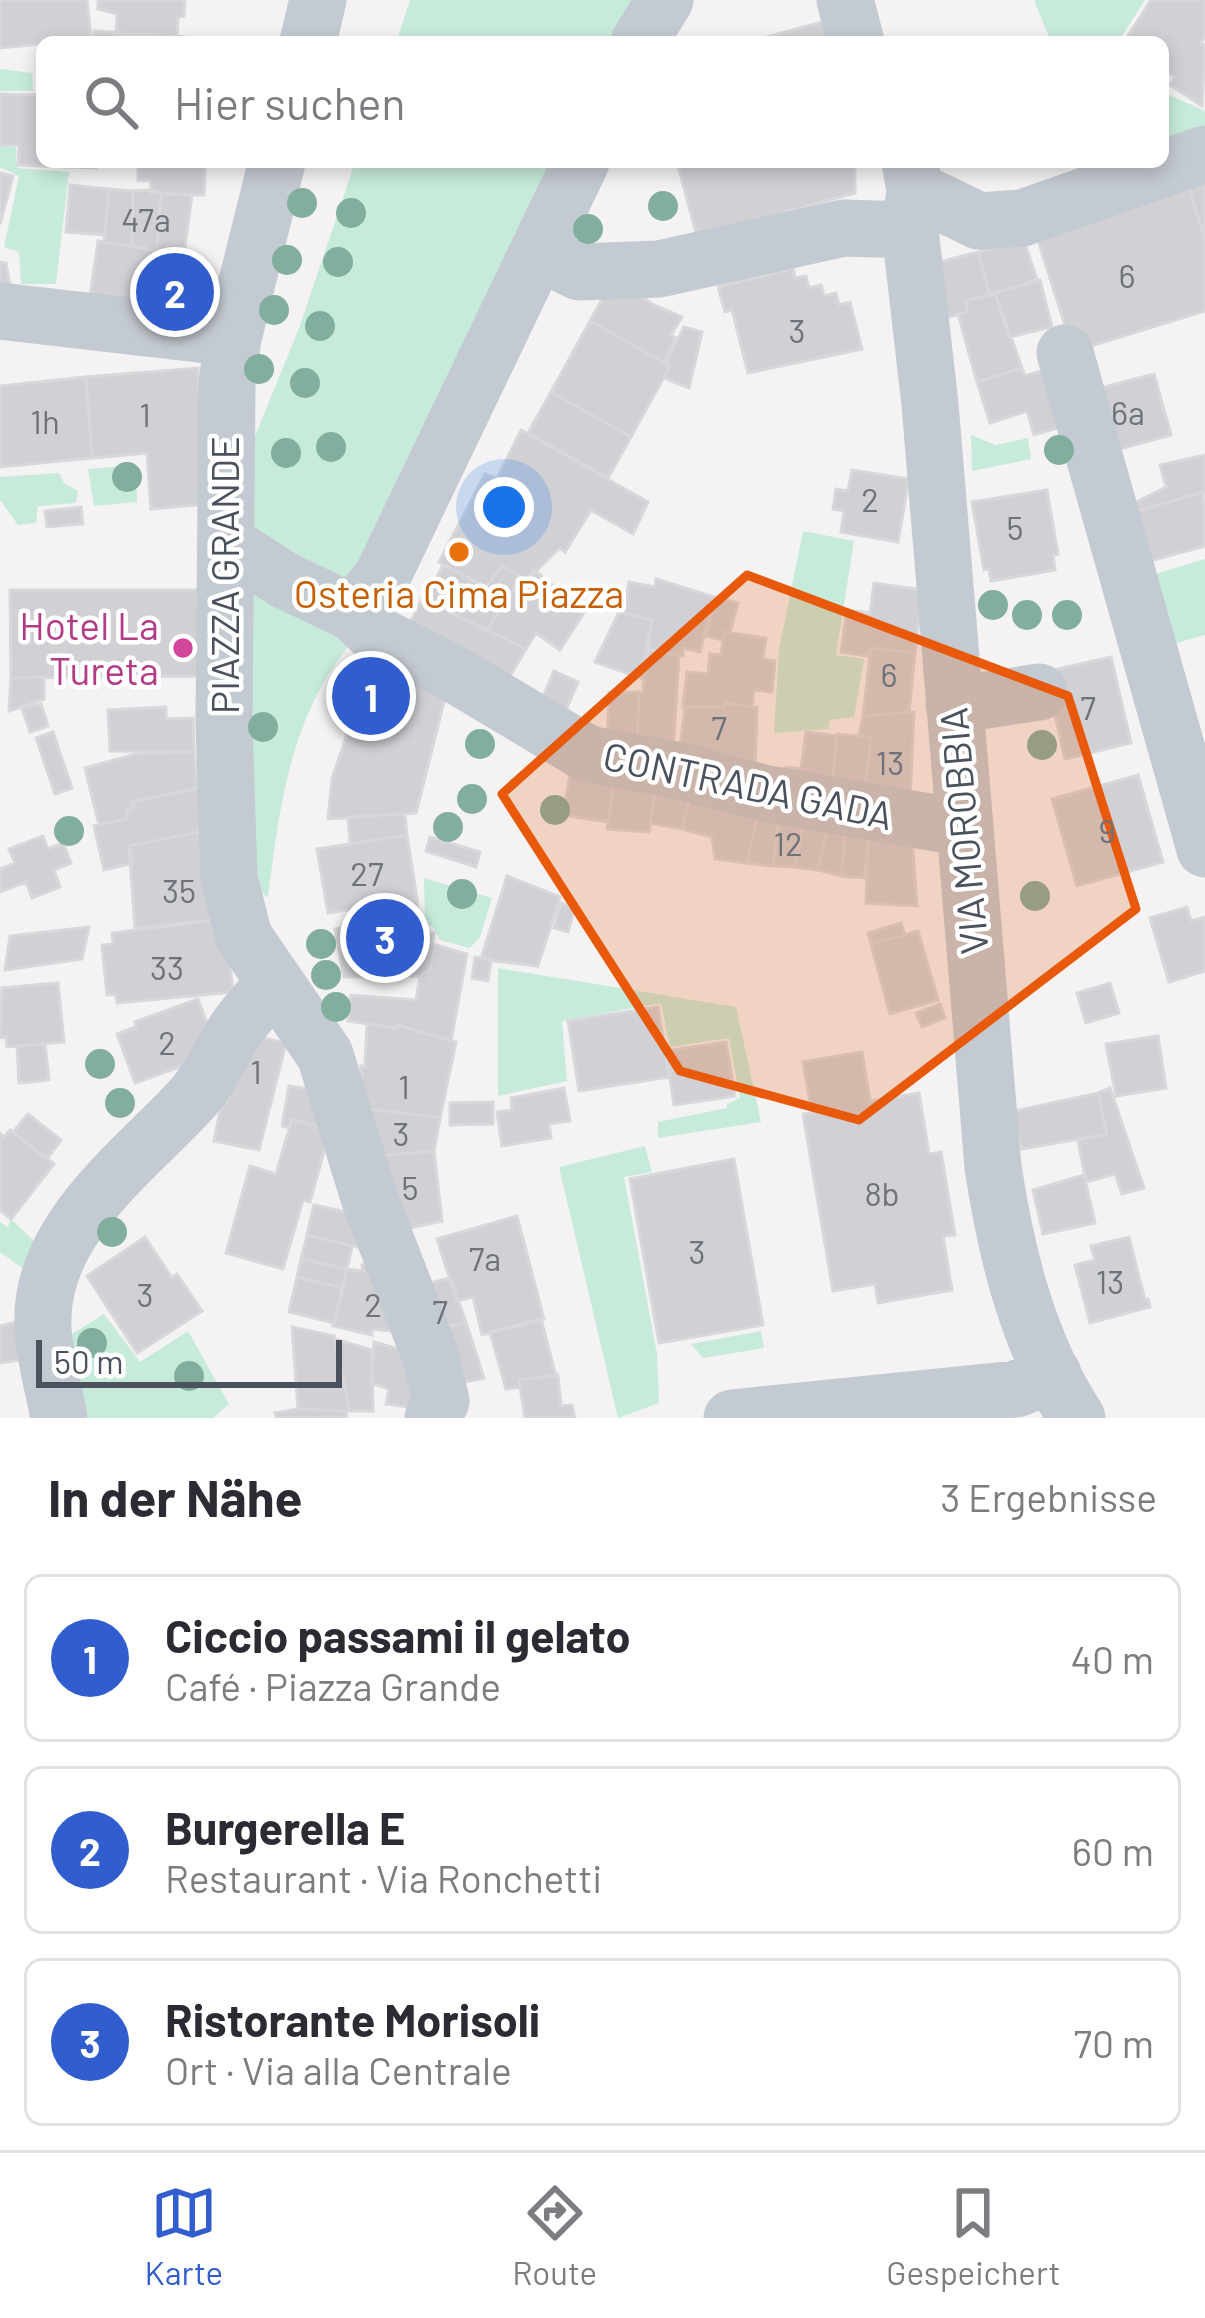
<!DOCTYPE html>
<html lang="de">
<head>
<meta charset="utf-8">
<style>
	body { margin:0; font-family:Barlow,sans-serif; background:#f2f2f3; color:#2b2b33 }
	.scale { position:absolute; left:36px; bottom:30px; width:306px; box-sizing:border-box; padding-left:12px; border:6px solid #4c525d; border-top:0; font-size:33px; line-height:42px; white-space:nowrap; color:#4c525d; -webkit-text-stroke:9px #fff; paint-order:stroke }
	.you { position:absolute; left:504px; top:507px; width:42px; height:42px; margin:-30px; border:9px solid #fff; border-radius:50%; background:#1a73e8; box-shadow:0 0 0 18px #1a73e833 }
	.badge { display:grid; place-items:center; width:78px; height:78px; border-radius:50%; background:#315dcf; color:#fff; font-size:39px; font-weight:700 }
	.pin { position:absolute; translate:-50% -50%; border:6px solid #fff; box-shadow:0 3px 12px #0006 }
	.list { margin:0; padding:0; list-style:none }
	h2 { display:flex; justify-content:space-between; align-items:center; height:156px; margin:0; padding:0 48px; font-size:51px }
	h2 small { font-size:39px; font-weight:400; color:#7c7c81 }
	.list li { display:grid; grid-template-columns:78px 1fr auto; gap:36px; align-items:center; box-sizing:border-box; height:168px; margin:0 24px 24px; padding:0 24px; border:3px solid #e1e1e2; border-radius:18px }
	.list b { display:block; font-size:45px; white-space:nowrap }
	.list p { margin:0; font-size:39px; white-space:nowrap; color:#7c7c81 }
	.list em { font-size:39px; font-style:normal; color:#7c7c81 }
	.icon { flex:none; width:66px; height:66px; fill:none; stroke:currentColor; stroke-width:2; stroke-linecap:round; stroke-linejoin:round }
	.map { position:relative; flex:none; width:1205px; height:1418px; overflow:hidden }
	.search { position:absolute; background:#fff; box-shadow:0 6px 18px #0003; left:36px; right:36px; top:36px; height:132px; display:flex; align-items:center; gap:30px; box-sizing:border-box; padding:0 42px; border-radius:18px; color:#7c7c81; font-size:45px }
	.sheet { height:732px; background:#fff }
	nav { display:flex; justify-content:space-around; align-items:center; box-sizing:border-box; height:168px; border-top:3px solid #e1e1e2; background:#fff; font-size:33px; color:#7c7c81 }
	nav a { display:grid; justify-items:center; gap:6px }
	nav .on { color:#315dcf }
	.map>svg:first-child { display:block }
	.green { fill:#c7ebda }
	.building { fill:#d0d0d5; stroke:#d7d7dc; stroke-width:3 }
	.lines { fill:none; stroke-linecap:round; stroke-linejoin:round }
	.minor { stroke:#c4cad1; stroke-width:57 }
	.tree { fill:#82ae9e }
	.marked { fill:#e8590c; fill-opacity:0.2; stroke:#e8590c; stroke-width:9; stroke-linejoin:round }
	.food-dot { fill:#e8710a; stroke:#fff; stroke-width:4.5 }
	.hotel-dot { fill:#d1479c; stroke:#fff; stroke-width:4.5 }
	.labels { text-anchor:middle; stroke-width:9; stroke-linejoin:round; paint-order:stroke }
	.number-label { font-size:33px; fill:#6d727b }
	.street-label { font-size:39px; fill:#4c525d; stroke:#fff }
	.food-label { font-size:39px; fill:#c56008; stroke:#fff }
	.hotel-label { font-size:39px; fill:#b23c85; stroke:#fff; text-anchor:end }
</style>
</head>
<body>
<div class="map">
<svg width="1205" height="1418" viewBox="0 0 1205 1418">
	<rect width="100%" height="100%" fill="#f4f2f2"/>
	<path class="green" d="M 410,0 L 652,0 L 631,42 L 396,42 Z
		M 1034,0 L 1145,0 L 1118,42 L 1051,42 Z
		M 0,69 L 32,73 L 33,91 L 0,91 Z
		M 1163,73 L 1169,76 L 1163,92 L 1205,111 L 1205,128 L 1163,150 Z
		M 0,146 L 16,147 L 17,168 L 69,172 L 56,284 L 21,284 L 19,252 L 4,247 L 19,176 L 0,167 Z
		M 355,162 L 568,162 L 363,557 L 347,580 L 252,532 L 246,458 L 300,326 Z
		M 971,435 L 996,445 L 1028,438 L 1031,459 L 972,471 Z
		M 136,465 L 137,502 L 94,506 L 88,469 Z
		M 59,473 L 64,483 L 78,491 L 76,503 L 38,506 L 36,523 L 18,525 L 0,500 L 0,477 Z
		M 803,531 L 854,541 L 836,655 L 864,659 L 854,717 L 830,720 L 828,729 L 774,733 L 779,650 Z
		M 1205,559 L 1205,635 L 1169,645 L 1152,575 Z
		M 268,592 L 355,638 C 291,713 280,802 268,897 L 253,888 L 247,596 Z
		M 424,878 L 492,898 L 480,937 L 470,948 L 440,940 L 433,927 L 425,923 Z
		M 498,968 L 736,1007 L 761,1122 L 658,1138 L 658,1122 L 727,1108 L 727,1104 L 740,1098 L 729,1038 L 670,1047 L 661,1003 L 562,1021 L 567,1081 L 498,1096 Z
		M 645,1146 L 652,1172 L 624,1177 L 657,1354 L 659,1403 L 618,1418 L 559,1167 Z
		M 11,1219 L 38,1245 L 22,1268 L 0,1252 L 0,1222 L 8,1227 Z
		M 104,1314 L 140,1362 L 188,1331 L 229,1404 L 213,1418 L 88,1418 L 69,1336 Z
		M 761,1331 L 764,1348 L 703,1358 L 691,1344 Z"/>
	<path class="building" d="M 0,0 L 87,0 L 91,39 L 0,48 Z
		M 98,0 L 185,0 L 184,16 L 178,17 L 177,36 L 116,34 L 117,14 L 98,9 Z
		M 1151,0 L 1205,0 L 1205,36 L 1201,43 L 1205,46 L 1202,106 L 1170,85 L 1175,77 L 1163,69 L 1163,42 L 1124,42 Z
		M 829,20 L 836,42 L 749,42 Z
		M 94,31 L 177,36 L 184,37 L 183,42 L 93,42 Z
		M 0,94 L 42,95 L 42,162 L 97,162 L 96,168 L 18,165 L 19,145 L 0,145 Z
		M 138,162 L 205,162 L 204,195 L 151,193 L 151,181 L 138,180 Z
		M 677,162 L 855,162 L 855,193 L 785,212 L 700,248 Z
		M 0,173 L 13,176 L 0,224 Z
		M 1205,180 L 1205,241 L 1188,184 Z
		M 1188,184 L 1205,241 L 1205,311 L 1081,349 L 1069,338 L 1035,231 Z
		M 70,185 L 109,189 L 105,235 L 66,232 Z
		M 109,189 L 133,191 L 132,247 L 104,242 Z
		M 151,190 L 161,194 L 157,251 L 132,247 L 133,191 Z
		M 161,194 L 192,195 L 184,255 L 157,251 Z
		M 1023,238 L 1037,280 L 990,295 L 978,252 Z
		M 98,241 L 184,255 L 185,320 L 89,304 Z
		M 978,252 L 990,295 L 965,301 L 968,312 L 942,319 L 928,265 Z
		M 0,262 L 6,263 L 12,298 L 0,298 Z
		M 793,268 L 795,278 L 806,276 L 809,288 L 821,285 L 824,296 L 836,293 L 839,305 L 850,302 L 862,349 L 748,373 L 732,310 L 725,312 L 718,287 Z
		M 614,278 L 654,305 L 682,317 L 671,335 L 675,337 L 664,362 L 590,321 Z
		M 1040,280 L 1052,327 L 1009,337 L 995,293 Z
		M 995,293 L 1022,368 L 977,382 L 958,314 L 968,312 L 965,301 Z
		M 590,321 L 670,366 L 631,437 L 551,392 Z
		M 684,327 L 702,332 L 689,388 L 664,378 L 670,366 L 666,363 Z
		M 198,368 L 209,504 L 151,509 L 147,453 L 92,458 L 86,377 Z
		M 1022,368 L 1025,376 L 1051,368 L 1068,425 L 1034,435 L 1027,411 L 990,423 L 977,382 Z
		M 1154,374 L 1171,435 L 1102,454 L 1085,392 Z
		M 86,377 L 92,458 L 0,467 L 0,386 Z
		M 551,392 L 631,437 L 608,478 L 528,433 Z
		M 521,430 L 648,502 L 633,534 L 591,510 L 565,552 L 560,548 L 527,580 L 502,566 L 486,587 L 439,562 L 485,474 L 497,479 Z
		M 1205,455 L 1205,492 L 1134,512 L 1132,504 L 1166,487 L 1160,465 Z
		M 852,470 L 909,479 L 898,542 L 841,532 L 844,511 L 833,509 L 836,489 L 848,491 Z
		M 1047,490 L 1058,554 L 1053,555 L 1055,570 L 991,581 L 989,569 L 984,570 L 972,502 Z
		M 1203,492 L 1205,546 L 1143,563 L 1130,513 Z
		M 81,507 L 83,524 L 47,527 L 45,511 Z
		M 443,565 L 486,587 L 502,566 L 522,577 L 487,630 L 425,600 Z
		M 534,570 L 585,611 L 560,650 L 536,633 L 526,649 L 487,630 L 522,577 L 527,580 Z
		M 656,579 L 714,597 L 700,652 L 683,648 L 683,656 L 646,649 L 652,620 L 624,613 L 629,582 L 655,587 Z
		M 874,583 L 923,590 L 915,653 L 871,648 L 868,656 L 841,652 L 847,610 L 870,613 Z
		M 10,590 L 209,590 L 210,676 L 11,678 Z
		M 716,597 L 738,603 L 730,633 L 724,632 L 722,640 L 706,636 Z
		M 422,599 L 526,649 L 502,690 L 403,637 Z
		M 619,612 L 652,620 L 644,679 L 595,662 Z
		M 724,632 L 766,638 L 763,659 L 775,661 L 772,692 L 754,690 L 752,707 L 725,703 L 724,707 L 683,707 L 687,672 L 708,674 L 710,654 L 721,655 Z
		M 871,648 L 915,653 L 909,712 L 863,716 Z
		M 646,649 L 679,656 L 673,751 L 637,750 L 639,692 L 643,693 Z
		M 375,651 L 450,678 L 416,813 L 328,819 L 332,779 Z
		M 1111,657 L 1131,743 L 1065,759 L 1045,672 Z
		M 554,671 L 578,682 L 559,727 L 535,716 Z
		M 44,677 L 44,699 L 9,711 L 11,678 Z
		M 609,692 L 639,692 L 637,748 L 607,747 Z
		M 725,703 L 757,707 L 755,771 L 680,749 L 685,707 L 724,707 Z
		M 41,704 L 48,726 L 30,732 L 22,708 Z
		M 166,707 L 166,719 L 193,718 L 194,752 L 110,751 L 108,710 Z
		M 909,712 L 914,712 L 910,800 L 865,788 L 871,737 L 859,736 L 863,716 Z
		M 53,732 L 72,788 L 55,794 L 36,738 Z
		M 806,732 L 837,736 L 832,784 L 784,786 L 786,767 L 801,769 Z
		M 837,734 L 871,737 L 865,788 L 832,784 Z
		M 194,752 L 198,788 L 132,802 L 133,809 L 126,811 L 127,819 L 99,825 L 85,768 L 136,754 Z
		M 572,762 L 616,769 L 608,822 L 563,815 Z
		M 617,764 L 659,772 L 649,832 L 607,829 Z
		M 1138,775 L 1163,862 L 1077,886 L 1052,799 Z
		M 658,778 L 691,792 L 682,829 L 650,823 Z
		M 200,788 L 209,830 L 129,846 L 133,863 L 104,870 L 94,826 L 127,819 L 126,811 L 133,809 L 132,802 Z
		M 691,792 L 757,817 L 747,863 L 715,859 L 712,837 L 682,829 Z
		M 405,814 L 407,835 L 350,844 L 348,817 Z
		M 757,817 L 779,818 L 773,866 L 747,863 Z
		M 779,818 L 804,821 L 795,867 L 773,866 Z
		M 847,820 L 870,823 L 864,878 L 841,876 Z
		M 804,821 L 828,825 L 818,870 L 795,867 Z
		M 828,825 L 846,830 L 841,876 L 818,870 Z
		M 221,828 L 225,919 L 135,928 L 129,846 Z
		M 407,835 L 417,899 L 328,913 L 317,849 Z
		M 43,836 L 48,849 L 63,843 L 71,863 L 54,870 L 60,887 L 32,898 L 26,882 L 0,892 L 0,869 L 15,863 L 9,849 Z
		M 430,837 L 480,852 L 476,867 L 426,851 Z
		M 868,839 L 912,839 L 917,906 L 866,903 Z
		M 507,876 L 560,897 L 538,966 L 495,961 L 482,956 Z
		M 417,899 L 419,932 L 434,933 L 432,944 L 436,945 L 430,970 L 420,976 L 344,977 L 335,929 L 357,925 L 354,909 Z
		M 561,903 L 575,908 L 568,932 L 554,928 Z
		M 1187,907 L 1191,921 L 1205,917 L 1205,971 L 1169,982 L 1150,918 Z
		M 225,919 L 233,992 L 117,1003 L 116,994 L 107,995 L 102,945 L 113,944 L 112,933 Z
		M 901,923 L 905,935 L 871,944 L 868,933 Z
		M 89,927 L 82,959 L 5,970 L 10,936 Z
		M 918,931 L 938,1000 L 890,1014 L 871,944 Z
		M 436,945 L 467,954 L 451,1041 L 397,1025 L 396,1028 L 348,1021 L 351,995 L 416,1000 L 420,976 L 430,970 Z
		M 475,957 L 491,960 L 488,981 L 472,978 Z
		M 58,983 L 64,1042 L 7,1047 L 6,1037 L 0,1038 L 2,988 Z
		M 1110,983 L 1119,1013 L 1086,1023 L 1077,993 Z
		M 198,999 L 218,1053 L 135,1083 L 117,1034 L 136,1027 L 135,1022 Z
		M 940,1004 L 945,1018 L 922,1027 L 916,1013 Z
		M 658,1007 L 669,1077 L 579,1091 L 568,1021 Z
		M 367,1024 L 396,1028 L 397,1025 L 456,1042 L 440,1118 L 362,1108 L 361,1066 L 365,1067 Z
		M 242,1033 L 286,1043 L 259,1150 L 214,1141 L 222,1101 L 227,1102 Z
		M 1158,1036 L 1166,1088 L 1116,1096 L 1106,1044 Z
		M 726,1042 L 735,1096 L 674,1105 L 666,1051 Z
		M 45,1044 L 49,1080 L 19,1083 L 17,1046 Z
		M 862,1052 L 870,1101 L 919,1093 L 929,1154 L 941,1152 L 955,1235 L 943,1236 L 952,1290 L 878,1303 L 875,1284 L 833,1291 L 803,1114 L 812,1113 L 803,1062 Z
		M 289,1086 L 320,1091 L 325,1128 L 292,1119 L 289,1128 L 282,1126 Z
		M 564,1088 L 570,1121 L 549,1124 L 551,1138 L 502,1146 L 497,1112 L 512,1110 L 511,1098 Z
		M 1110,1088 L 1144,1188 L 1122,1194 L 1115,1174 L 1086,1182 L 1078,1140 L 1107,1134 L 1098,1093 Z
		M 1098,1093 L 1107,1134 L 1022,1149 L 1011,1112 Z
		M 493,1102 L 493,1124 L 450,1125 L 450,1103 Z
		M 362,1108 L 440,1118 L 434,1151 L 374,1156 Z
		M 28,1114 L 61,1140 L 47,1159 L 13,1132 Z
		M 292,1119 L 330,1130 L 310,1202 L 303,1200 L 283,1269 L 226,1253 L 250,1166 L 276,1174 Z
		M 10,1130 L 54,1164 L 11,1219 L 0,1210 L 0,1133 L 4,1137 Z
		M 434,1151 L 442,1221 L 392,1232 L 374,1156 Z
		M 734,1159 L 763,1325 L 659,1343 L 630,1179 Z
		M 1084,1175 L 1095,1223 L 1043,1234 L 1033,1190 Z
		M 314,1205 L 365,1216 L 358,1247 L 307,1235 Z
		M 517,1216 L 544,1319 L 482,1335 L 473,1297 L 457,1301 L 437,1239 Z
		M 307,1235 L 352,1246 L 347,1269 L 301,1259 Z
		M 145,1237 L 172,1278 L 177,1274 L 202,1311 L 137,1353 L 87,1276 Z
		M 1129,1237 L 1145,1300 L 1148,1299 L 1150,1307 L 1090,1323 L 1075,1265 L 1095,1260 L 1091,1246 Z
		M 301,1259 L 347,1269 L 343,1288 L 297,1277 Z
		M 392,1261 L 416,1334 L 372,1329 L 372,1335 L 333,1326 L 347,1269 L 363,1271 L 362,1265 Z
		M 297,1277 L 343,1288 L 334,1323 L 289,1312 Z
		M 450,1278 L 466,1322 L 424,1333 L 410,1288 Z
		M 541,1319 L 556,1376 L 519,1380 L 520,1387 L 506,1389 L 490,1332 Z
		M 20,1321 L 26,1359 L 0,1363 L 0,1326 Z
		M 466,1322 L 484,1378 L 446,1386 L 424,1333 Z
		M 292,1327 L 334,1336 L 350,1411 L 298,1409 Z
		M 335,1339 L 372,1350 L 373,1411 L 350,1411 Z
		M 374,1342 L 426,1357 L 427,1409 L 386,1404 L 389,1389 L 371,1383 Z
		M 558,1375 L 561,1406 L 572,1405 L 575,1418 L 525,1418 L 519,1380 Z
		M 298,1409 L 346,1411 L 347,1418 L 277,1418 L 275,1413 Z"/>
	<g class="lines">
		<path class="minor" d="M 845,0 L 856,42
			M 308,42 L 318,0
			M 639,42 L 665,0
			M 277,162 L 233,338 L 227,384 L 224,723 L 229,878 L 244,937 L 325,1055 L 369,1197 L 430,1355 L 441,1401 L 433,1418
			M 910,162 L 915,190 L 910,230 L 930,404 L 993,1167 C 1006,1253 1028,1344 1077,1418
			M 915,190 L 979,221 L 1022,218 L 1205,154
			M 538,252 L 579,272 L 659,269 L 844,228 L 910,230
			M 0,311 L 233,338
			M 1065,353 L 1205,849
			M 228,544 L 284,580 L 353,613 L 374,633 L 456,675 L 588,754 L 681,771 L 763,793 L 964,828
			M 353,613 L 382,577 L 581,162
			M 954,705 L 1039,692
			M 59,1418 C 54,1388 44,1357 43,1327 C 38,1232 131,1164 189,1102 C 211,1079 221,1050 239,1025 C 250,1010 263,997 275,982
			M 732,1418 L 1016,1389 L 1053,1374"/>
	</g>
	<g class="tree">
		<circle cx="302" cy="203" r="15"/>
		<circle cx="663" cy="206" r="15"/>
		<circle cx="351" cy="213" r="15"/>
		<circle cx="588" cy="229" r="15"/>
		<circle cx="287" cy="260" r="15"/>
		<circle cx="338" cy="262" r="15"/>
		<circle cx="274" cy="310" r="15"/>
		<circle cx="320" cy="326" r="15"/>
		<circle cx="259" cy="369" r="15"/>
		<circle cx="305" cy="383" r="15"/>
		<circle cx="331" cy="447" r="15"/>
		<circle cx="1059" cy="450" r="15"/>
		<circle cx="286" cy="453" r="15"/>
		<circle cx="127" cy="477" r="15"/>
		<circle cx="993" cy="605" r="15"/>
		<circle cx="1027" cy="615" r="15"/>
		<circle cx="1067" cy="615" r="15"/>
		<circle cx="263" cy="727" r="15"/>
		<circle cx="480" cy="744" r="15"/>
		<circle cx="1042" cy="745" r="15"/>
		<circle cx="472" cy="799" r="15"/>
		<circle cx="555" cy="810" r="15"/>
		<circle cx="448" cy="827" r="15"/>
		<circle cx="69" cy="831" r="15"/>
		<circle cx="462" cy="894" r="15"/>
		<circle cx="1035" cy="896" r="15"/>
		<circle cx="321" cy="944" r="15"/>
		<circle cx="326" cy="975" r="15"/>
		<circle cx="336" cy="1007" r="15"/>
		<circle cx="100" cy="1064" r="15"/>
		<circle cx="120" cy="1103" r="15"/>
		<circle cx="112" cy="1232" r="15"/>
		<circle cx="92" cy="1343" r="15"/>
		<circle cx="189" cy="1376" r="15"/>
	</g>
	<path class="marked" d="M 747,575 L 1068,696 L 1136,909 L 859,1120 L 680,1071 L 502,794 Z"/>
	<circle class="food-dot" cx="459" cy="552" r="12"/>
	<circle class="hotel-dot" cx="183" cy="648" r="12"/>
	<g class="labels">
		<g class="number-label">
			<text x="146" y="232">47a</text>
			<text x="1127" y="288">6</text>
			<text x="797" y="343">3</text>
			<text x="1128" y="425">6a</text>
			<text x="145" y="427">1</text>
			<text x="45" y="434">1h</text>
			<text x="870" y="512">2</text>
			<text x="1015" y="540">5</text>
			<text x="889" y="687">6</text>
			<text x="1088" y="720">7</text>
			<text x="719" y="740">7</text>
			<text x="890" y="775">13</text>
			<text x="1107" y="843">9</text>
			<text x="788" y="856">12</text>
			<text x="367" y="886">27</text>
			<text x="179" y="903">35</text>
			<text x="167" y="980">33</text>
			<text x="167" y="1055">2</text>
			<text x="256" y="1084">1</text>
			<text x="404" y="1099">1</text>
			<text x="401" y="1146">3</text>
			<text x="410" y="1200">5</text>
			<text x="882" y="1206">8b</text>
			<text x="697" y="1264">3</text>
			<text x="485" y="1271">7a</text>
			<text x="1110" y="1294">13</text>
			<text x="145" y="1307">3</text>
			<text x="373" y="1317">2</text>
			<text x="440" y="1324">7</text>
		</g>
		<g class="street-label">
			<text transform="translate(225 575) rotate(-90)" y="14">PIAZZA GRANDE</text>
			<text transform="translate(748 786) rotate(12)" y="14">CONTRADA GADA</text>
			<text transform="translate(964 831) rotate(-95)" y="14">VIA MOROBBIA</text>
		</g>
		<g class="food-label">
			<text x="459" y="608">Osteria Cima Piazza</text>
		</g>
		<g class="hotel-label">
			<text x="159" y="640">Hotel La<tspan x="159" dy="45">Tureta</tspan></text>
		</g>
	</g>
</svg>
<div class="scale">50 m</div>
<div class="you"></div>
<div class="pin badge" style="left:371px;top:696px">1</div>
<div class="pin badge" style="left:175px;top:292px">2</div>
<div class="pin badge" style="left:385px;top:938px">3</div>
<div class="search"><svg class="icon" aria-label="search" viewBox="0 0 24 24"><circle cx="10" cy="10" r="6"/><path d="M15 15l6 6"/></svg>Hier suchen</div>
</div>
<section class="sheet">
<h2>In der Nähe<small>3 Ergebnisse</small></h2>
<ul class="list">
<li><span class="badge">1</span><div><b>Ciccio passami il gelato</b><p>Café · Piazza Grande</p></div><em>40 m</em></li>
<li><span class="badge">2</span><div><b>Burgerella E</b><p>Restaurant · Via Ronchetti</p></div><em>60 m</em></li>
<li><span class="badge">3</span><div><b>Ristorante Morisoli</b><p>Ort · Via alla Centrale</p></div><em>70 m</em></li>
</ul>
</section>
<nav>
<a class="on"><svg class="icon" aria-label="map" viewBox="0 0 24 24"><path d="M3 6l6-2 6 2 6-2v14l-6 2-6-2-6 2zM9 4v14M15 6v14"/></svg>Karte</a>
<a><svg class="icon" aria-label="directions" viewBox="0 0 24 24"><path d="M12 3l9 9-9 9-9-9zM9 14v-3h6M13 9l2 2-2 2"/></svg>Route</a>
<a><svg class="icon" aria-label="saved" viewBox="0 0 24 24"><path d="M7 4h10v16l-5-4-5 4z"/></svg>Gespeichert</a>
</nav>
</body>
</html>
